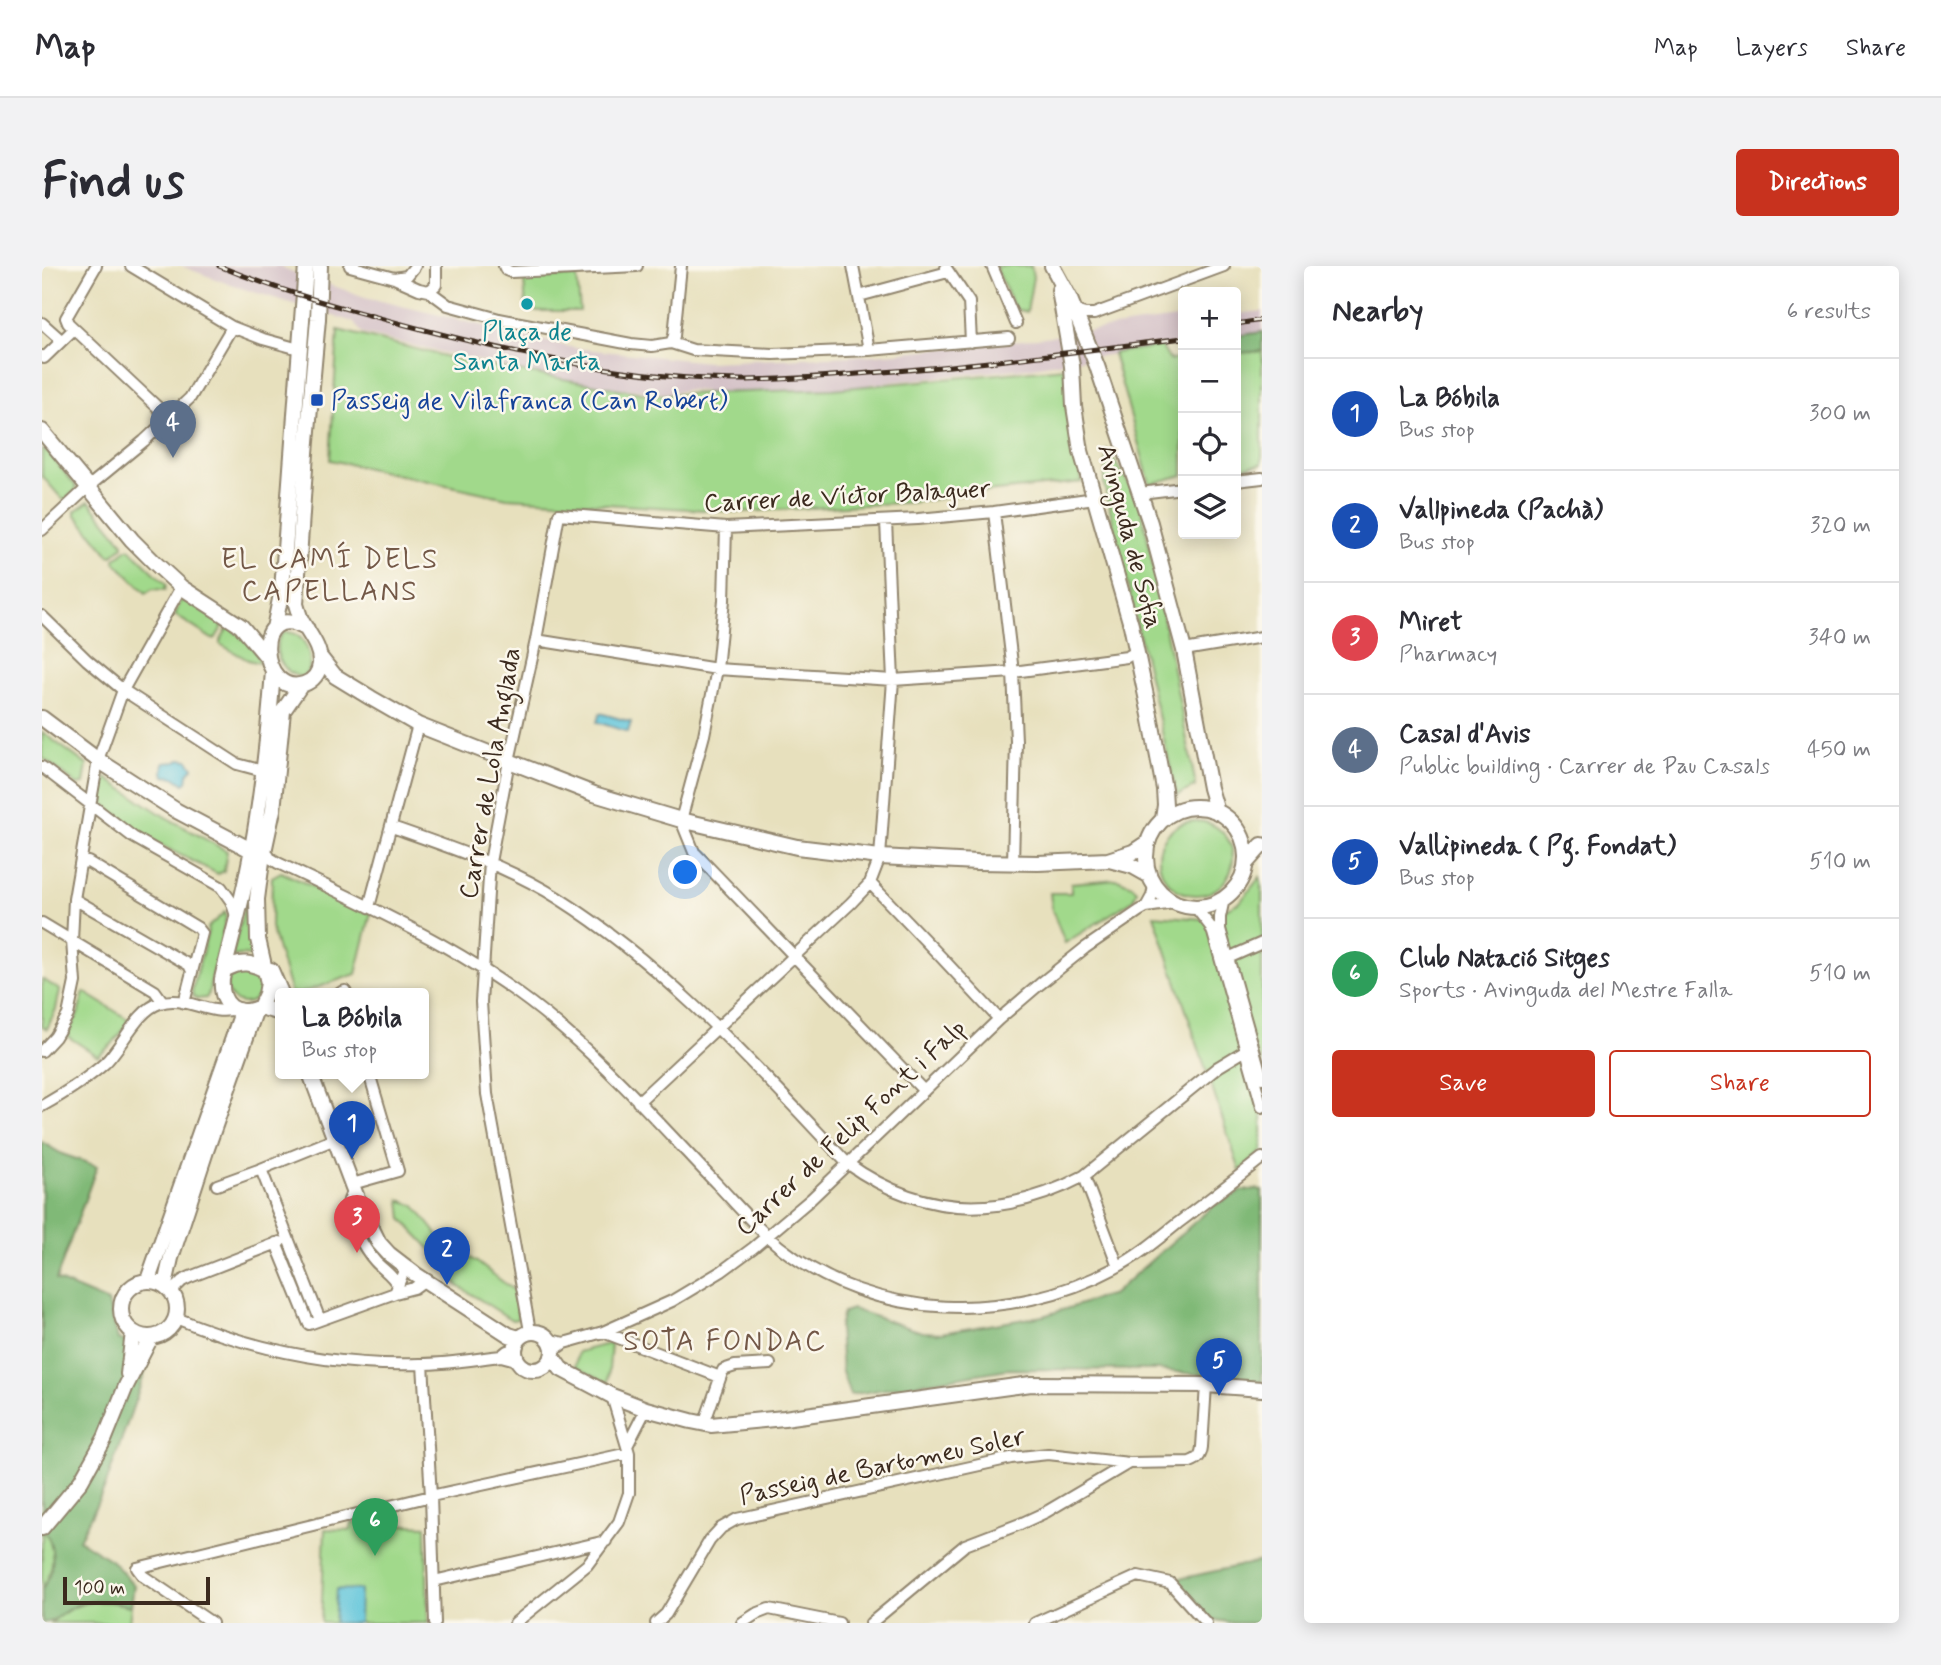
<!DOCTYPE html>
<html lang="en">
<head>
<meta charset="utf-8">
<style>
	body { margin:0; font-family:Mynerve,sans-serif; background:#f2f2f3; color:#2b2b33 }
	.controls { position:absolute; right:21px; top:21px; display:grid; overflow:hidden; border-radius:7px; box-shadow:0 4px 18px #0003 }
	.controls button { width:63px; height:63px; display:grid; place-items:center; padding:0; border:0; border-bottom:2px solid #e1e1e2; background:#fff; color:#2b2b33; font:35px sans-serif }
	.scale { position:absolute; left:21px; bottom:18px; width:147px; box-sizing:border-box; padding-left:7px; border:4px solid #3b2a1e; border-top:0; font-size:19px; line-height:24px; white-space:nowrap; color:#3b2a1e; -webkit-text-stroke:5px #fbf7ec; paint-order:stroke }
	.you { position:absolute; left:644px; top:607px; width:24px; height:24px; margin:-18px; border:5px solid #fff; border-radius:50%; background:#1a73e8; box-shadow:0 0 0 10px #1a73e833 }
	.badge { display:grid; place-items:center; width:46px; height:46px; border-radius:50%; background:#c8321e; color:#fff; font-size:23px; font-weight:700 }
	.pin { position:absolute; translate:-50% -58px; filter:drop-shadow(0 2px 4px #0008) }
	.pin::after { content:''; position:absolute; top:37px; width:24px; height:21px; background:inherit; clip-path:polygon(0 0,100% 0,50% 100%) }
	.popup { position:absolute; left:233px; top:722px; width:154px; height:91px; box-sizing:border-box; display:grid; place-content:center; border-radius:7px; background:#fff; filter:drop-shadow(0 2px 5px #0005); font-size:23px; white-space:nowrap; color:#7c7c81 }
	.popup b { font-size:26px; color:#2b2b33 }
	.popup::after { content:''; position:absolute; left:50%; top:100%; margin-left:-14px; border:14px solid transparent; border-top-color:#fff }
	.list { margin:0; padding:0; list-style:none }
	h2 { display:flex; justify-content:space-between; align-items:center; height:91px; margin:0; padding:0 28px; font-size:30px }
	h2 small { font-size:23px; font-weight:400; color:#7c7c81 }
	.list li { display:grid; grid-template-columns:46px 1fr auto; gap:21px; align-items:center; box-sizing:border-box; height:112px; padding:0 28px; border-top:2px solid #e1e1e2 }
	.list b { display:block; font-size:26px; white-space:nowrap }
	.list p { margin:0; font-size:23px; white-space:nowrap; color:#7c7c81 }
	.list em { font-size:23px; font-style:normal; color:#7c7c81 }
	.actions { display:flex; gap:14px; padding:21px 28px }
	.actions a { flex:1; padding:16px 0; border:2px solid #c8321e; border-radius:7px; text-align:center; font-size:24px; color:#c8321e }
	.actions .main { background:#c8321e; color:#fff }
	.icon { flex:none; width:38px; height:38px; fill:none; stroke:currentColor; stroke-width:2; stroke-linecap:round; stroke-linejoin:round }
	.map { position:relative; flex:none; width:1220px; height:1357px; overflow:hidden; border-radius:7px }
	header { display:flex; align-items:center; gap:42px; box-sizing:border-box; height:98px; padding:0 35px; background:#fff; border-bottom:2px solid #e1e1e2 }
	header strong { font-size:33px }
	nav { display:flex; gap:38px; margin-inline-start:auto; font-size:24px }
	.intro { display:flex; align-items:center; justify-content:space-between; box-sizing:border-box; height:168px; padding:0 42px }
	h1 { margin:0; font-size:49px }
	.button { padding:18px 32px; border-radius:7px; background:#c8321e; color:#fff; font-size:24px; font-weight:700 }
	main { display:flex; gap:42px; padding:0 42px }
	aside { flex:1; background:#fff; border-radius:7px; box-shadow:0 4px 18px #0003 }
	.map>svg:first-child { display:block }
	.industrial { fill:#d2bec5 }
	.green { fill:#a1d98b; stroke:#6e8254; stroke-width:2 }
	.forest { fill:#80b977; stroke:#5e724a; stroke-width:2 }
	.water { fill:#5dc4da; stroke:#4c777c; stroke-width:2 }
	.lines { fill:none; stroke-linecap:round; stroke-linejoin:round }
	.street-casing { stroke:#91856e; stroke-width:14 }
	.secondary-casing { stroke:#91856e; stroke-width:18 }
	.street { stroke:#fff; stroke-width:10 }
	.secondary { stroke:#fff; stroke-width:14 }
	.rail-casing { stroke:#3b2a1e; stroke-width:5 }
	.rail { stroke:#fbf7ec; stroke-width:2.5; stroke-dasharray:8; stroke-linecap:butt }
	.culture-dot { fill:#0f9aa8; stroke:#fbf7ec; stroke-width:2.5 }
	.transit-dot { fill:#1a4fb4; stroke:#fbf7ec; stroke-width:2.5 }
	.labels { text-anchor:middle; stroke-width:5; stroke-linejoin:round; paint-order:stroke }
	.culture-label { font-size:26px; fill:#0d838f; stroke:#fbf7ec }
	.transit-label { font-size:26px; fill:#164399; stroke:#fbf7ec; text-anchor:start }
	.street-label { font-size:26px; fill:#3b2a1e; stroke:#fbf7ec }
	.neighbourhood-label { font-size:28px; letter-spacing:2px; fill:#735847; stroke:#fbf7ec }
</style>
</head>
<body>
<header>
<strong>Map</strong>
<nav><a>Map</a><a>Layers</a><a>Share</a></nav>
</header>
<div class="intro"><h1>Find us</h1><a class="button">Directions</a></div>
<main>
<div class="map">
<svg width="1220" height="1357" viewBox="0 0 1220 1357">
	<rect width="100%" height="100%" fill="#fbf7ec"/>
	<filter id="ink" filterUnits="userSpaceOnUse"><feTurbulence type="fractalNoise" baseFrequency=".0143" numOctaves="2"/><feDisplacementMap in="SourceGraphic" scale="14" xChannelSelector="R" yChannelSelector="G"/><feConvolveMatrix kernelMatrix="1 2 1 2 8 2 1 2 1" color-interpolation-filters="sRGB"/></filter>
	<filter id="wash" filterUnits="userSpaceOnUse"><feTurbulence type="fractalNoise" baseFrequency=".00686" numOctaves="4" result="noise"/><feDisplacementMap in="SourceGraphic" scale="28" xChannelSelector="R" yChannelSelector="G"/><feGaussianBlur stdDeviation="1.57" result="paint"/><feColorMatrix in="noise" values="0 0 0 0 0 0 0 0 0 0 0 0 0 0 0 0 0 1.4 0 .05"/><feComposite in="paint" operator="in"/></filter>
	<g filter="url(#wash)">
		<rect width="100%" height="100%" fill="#e7e0bd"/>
		<path class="industrial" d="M 139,0 L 238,0 L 243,3 L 323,31 L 532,82 L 666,96 L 832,89 L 981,74 L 1141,51 L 1141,77 L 985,102 L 828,118 L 827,133 L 671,132 L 662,125 L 644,124 L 625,128 L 525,115 L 321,68 L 311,56 L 192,20 Z
			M 1220,45 L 1220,66 L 1194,70 L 1194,48 Z"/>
		<path class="green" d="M 953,0 L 989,0 L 991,11 L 985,46 L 973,43 Z
			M 535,10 L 538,45 L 484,45 L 482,13 Z
			M 296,64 L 431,97 L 611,129 L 791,123 L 1023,102 L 1040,216 L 924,228 L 874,236 L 696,246 L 465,232 L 288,194 Z
			M 1119,80 L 1128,94 L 1141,93 L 1141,209 L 1108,218 L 1071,87 Z
			M 1220,85 L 1220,198 L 1194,202 L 1194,87 Z
			M 0,183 L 3,183 L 34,220 L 34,224 L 23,234 L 20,233 L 0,210 Z
			M 1065,184 L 1098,234 L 1154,520 L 1135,530 L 1062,218 Z
			M 47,235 L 81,277 L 81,280 L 70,290 L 67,289 L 33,248 L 33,245 Z
			M 85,283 L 88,283 L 123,317 L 124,319 L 123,324 L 111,323 L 104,327 L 73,296 L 73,293 Z
			M 143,333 L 181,357 L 181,360 L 173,373 L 170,373 L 133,349 L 139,334 Z
			M 188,362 C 201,372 214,381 218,397 L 206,394 L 178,378 L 178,375 L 185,363 Z
			M 242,366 C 262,365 270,387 267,404 L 260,411 C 241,409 225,381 242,366 Z
			M 0,466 L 45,499 L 42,518 L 35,519 L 0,491 Z
			M 64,512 L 125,552 L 185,585 L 182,605 L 176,608 C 144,591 77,563 59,532 Z
			M1117 592a37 37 0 1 1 74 0a37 37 0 1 1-74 0Z
			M 239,606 L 329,647 L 314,708 L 259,727 L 249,727 L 229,661 L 230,611 Z
			M 1218,611 L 1220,621 L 1220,885 L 1198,905 L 1112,649 L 1162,653 L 1198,636 Z
			M 1075,613 L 1090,619 L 1095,625 L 1091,634 L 1023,677 L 1010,644 L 1008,627 L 1029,627 L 1029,617 Z
			M 207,620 L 211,620 L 208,660 L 213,690 L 197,689 L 190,691 Z
			M 183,646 L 184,652 L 166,729 L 164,732 L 156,733 L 151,730 L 150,725 L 166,665 L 165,662 Z
			M185 720a17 17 0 1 1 34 0a17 17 0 1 1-34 0Z
			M 0,713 L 18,724 L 14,743 L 5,763 L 0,760 Z
			M 42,726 L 89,755 L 70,778 L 56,790 L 25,770 L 36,748 Z
			M 358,934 L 372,939 L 400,974 L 435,996 L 474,1026 L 476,1053 L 470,1054 L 415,1019 L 404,999 L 360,953 Z
			M 569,1077 L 566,1117 L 533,1101 L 536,1086 Z
			M 310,1256 L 384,1260 L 386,1357 L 279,1357 L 283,1263 L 309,1264 Z
			M 0,1263 C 17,1280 11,1306 0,1324 Z
			M 65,1335 L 89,1340 L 87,1357 L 9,1357 C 26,1341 42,1335 65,1335 Z"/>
		<path class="forest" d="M 1220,66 L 1220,85 L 1194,87 L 1194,70 Z
			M 0,876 L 20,888 L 55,900 L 14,1014 L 66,1036 L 76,1073 L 110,1086 L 63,1221 L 37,1274 L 70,1295 L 92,1319 L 89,1340 C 69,1336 48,1331 29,1342 C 18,1348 12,1357 0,1357 C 0,1347 0,1333 0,1324 C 2,1319 6,1314 8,1309 C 13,1294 11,1274 0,1263 Z
			M 1215,923 L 1220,925 L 1220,1116 L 1118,1104 L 966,1103 L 808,1129 L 800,1106 L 797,1061 L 801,1046 L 810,1043 L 880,1066 L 899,1067 L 1001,1050 L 1071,1028 L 1171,940 L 1199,925 Z
			M 1220,1295 L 1220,1357 L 1191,1357 L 1169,1353 L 1132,1314 Z"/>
		<path class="water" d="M 558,447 L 589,456 L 586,466 L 555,456 Z
			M 138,493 L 146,494 L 151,502 L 146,508 L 145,516 L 142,518 L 132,511 L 122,510 L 121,506 L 122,497 L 134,496 Z
			M 294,1323 L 318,1324 L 317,1357 L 292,1357 Z"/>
	</g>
	<g filter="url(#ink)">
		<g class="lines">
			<defs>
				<path id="street" d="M 54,0 L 24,52 L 26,57 L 127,152
					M 89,0 L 190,61 L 221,73 L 257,83
					M 308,0 L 352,12 L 377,23 L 387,25
					M 462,0 L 464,4 L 469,6 L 595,0
					M 811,0 L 827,84
					M 950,0 L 974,57
					M 904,2 L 927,36 L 929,76
					M 352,12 L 365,10 L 373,0
					M 387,25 L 406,39 L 457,53 L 589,78 L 610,80 L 629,77 L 651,84 L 731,88 L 827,84 L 967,72
					M 387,25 L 394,19 L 394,0
					M 817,30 L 906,6
					M 1033,45 L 1043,48 L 1052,48 L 1182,0
					M 0,57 L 19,74
					M 629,77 L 632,70 L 639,0
					M 0,90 L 2,92 L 32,63
					M 1194,215 L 1220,212
					M 1098,227 L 1141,222
					M 952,246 L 971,406 L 974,475 L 971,597
					M 684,262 L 682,334 L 675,403 L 662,469 L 639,554 L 652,586 L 882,825
					M 0,264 L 46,221 L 102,175 L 148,132 L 190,61
					M 0,350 L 45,394 L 81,424 L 195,498 L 221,505
					M 494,374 L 675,403 L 851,414 L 971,406 L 1085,391 L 1095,385
					M 1142,384 L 1220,371
					M 0,501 L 91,571 L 179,621 L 189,635 L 194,650
					M 350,561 C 407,581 465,600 516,632 C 628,703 715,802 805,897 C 881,952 961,953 1042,910 L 1176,801 L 1204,784
					M 222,582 L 228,592 L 236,597 C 336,645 437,689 521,763 C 576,810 625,866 675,918 C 695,939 715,963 738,981 C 833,1056 969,1058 1073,1002 C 1096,990 1116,973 1136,957 C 1164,936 1192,914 1220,892
					M 39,597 L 46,596 L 156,662 L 160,667 L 142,737
					M 828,617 L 899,691 L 957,753
					M 32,633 L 147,699 L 150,705
					M 1182,633 L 1178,651 L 1178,663 L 1220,812
					M 327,641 L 376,459
					M 1104,641 L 1110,630 L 1112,620
					M 1154,642 L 1168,660 L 1171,667 L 1220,841
					M 0,657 L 113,725 L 121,736
					M 1186,692 L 1220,677
					M 298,727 L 303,725 L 304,727
					M 0,785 L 13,771 L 26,749 L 33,716 L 30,675 L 32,633 L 56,494 L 81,424 L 139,321
					M 596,836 L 809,637 L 828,617 L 838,591 L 851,414 L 844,255
					M 0,840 C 23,827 44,814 63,797 C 80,781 95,744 118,737 C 143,728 167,751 193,743
					M 219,903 L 278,1054
					M 1042,910 L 1076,1000
					M 310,918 L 356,905 L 327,807
					M 175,919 L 219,903 L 293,873
					M 312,924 C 310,928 308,931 307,934 C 303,950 323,984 333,995 C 341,1004 351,1009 356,1020
					M 234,977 L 267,1058 L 353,1027
					M 362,1000 L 361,1007 L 353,1027 L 372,1022 L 383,1014
					M 130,1025 L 140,1015 L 148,1011 L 238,976
					M 134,1052 C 212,1084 295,1101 379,1098 C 406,1098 433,1093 459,1090 L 465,1085 L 472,1083
					M 488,1065 L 445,828 L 439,736 L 448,596 L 467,495 L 494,374 L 517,248 L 684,262 L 876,253 L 952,246 L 1053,232
					M 561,1066 L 678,1111
					M 508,1074 L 522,1077
					M 511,1085 L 522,1077 L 561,1066 L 630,1035 L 680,1005 L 711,982 L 769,933 L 957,753 L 998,718 L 1043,682 L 1097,645 L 1104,641 L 1132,637
					M 459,1090 L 474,1094
					M 381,1098 L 389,1230 L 393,1357
					M 662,1158 L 681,1104 L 693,1100 L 728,1098
					M 586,1178 L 604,1143
					M 392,1315 L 564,1275
					M 170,1357 L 101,1310 L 95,1302 L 389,1230 L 587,1187
					M 473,1357 L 545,1299 L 577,1256 L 587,1227 L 587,1187 L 570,1130
					M 614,1357 L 624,1348 L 668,1274 L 679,1262 L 695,1253 L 969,1192 L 1006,1188 L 1087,1197
					M 700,1357 L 714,1348 L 727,1343 L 797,1357
					M 829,1357 L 923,1279 L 978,1258 L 1004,1246 L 1087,1197 L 1148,1196 C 1156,1193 1159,1190 1160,1181 L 1164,1119
					M 993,1357 L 1096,1310 L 1128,1317 L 1164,1357"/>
				<path id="secondary" d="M 1010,0 L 1028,33 L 1055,100 L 1108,257 L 1142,384 L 1168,522 L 1175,546
					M 1017,24 L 1030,100 L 1032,140 L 1039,185 L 1089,359 L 1108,449 L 1122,523 L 1123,539 L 1121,553
					M 0,165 L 90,274 L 113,297 L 139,321 L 199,360 L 225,391
					M 232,362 L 240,324 L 264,0
					M 265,363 C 208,330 217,433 262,418 C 271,415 277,407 278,398 C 279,383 269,371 262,359 C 258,353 256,345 254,338 L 264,187 L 276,53 L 278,0
					M 278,391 L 293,410 L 329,432 L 376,459 L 467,495 L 552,528 L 639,554 L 755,581 L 838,591 L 935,596 L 996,597 L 1066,594 L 1091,586 L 1106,576
					M 231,405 C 226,473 219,541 205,608 C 198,643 188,678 180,713 C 178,739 194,752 218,741 L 224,728 L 226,717 L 216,673 L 215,633 L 220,595 L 231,544 L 241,445 L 259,419
					M 0,452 L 56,494 L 135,545 L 205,582 L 210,582
					M1104 591a50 50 0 1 1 100 0a50 50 0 1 1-100 0Z
					M 1067,594 L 1090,600 L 1106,609
					M 1204,597 L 1220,579
					M 182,704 C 199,694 210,696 226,706
					M 229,704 L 239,727
					M 218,741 L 238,747
					M 268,807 L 315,932 L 337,977 L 347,988 L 373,1008 L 467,1069 L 477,1072
					M 106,1014 L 198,752 L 197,744
					M79 1043a28 28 0 1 1 56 0a28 28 0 1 1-56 0Z
					M 123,1019 L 129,992 L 164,885 L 214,743
					M473 1085a19 19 0 1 1 38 0a19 19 0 1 1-38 0Z
					M 510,1090 L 519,1103 L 570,1130 L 604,1143 L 649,1155 L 669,1159 L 742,1152 L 989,1118 L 1164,1119 L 1220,1123
					M 86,1108 L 91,1066
					M 0,1262 L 39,1215 L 63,1172 L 84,1120 L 109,1071"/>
			</defs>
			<use href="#street" class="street-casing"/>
			<use href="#secondary" class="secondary-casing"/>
			<use href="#street" class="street"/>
			<use href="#secondary" class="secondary"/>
			<defs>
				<path id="rail" d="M 177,0 C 242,27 311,45 379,63 C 484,90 590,113 698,114 C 746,114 793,110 841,106 C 941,98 1041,85 1141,72
					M 1194,58 L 1220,54"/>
			</defs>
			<use href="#rail" class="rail-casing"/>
			<use href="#rail" class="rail"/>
		</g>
	</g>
	<circle class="culture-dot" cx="485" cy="38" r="7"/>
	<rect class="transit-dot" x="268" y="127" width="14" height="14" rx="3.5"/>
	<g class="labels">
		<g class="culture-label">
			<text x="485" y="74">Plaça de<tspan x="485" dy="30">Santa Marta</tspan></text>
		</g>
		<g class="transit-label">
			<text x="289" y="143">Passeig de Vilafranca (Can Robert)</text>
		</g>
		<g class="street-label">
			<text transform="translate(805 229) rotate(-3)" y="9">Carrer de Víctor Balaguer</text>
			<text transform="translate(1089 270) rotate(75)" y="9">Avinguda de Sofia</text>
			<text transform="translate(447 507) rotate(-80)" y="9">Carrer de Lola Anglada</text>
			<text transform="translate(808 861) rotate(-43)" y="9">Carrer de Felip Font i Falp</text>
			<text transform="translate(840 1199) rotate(-12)" y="9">Passeig de Bartomeu Soler</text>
		</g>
		<g class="neighbourhood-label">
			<text x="288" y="302">EL CAMÍ DELS<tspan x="288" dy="32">CAPELLANS</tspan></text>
			<text x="683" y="1084">SOTA FONDAC</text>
		</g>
	</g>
</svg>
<div class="controls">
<button>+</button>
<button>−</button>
<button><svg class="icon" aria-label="locate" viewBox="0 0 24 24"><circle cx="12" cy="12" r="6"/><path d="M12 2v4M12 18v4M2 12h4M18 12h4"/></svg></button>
<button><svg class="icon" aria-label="layers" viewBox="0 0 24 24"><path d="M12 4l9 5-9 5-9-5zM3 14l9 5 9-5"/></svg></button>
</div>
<div class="scale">100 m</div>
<div class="you"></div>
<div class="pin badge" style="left:310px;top:893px;background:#1a4fb4">1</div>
<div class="popup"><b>La Bóbila</b>Bus stop</div>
<div class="pin badge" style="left:405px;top:1019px;background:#1a4fb4">2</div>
<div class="pin badge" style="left:315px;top:987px;background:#e0444e">3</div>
<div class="pin badge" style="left:131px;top:192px;background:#5c6f8a">4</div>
<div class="pin badge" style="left:1177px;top:1130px;background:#1a4fb4">5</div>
<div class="pin badge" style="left:333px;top:1290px;background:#2e9e5b">6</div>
</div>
<aside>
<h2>Nearby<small>6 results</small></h2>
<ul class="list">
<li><span class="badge" style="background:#1a4fb4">1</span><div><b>La Bóbila</b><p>Bus stop</p></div><em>300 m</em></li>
<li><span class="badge" style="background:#1a4fb4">2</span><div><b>Vallpineda (Pachà)</b><p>Bus stop</p></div><em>320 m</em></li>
<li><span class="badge" style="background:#e0444e">3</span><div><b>Miret</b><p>Pharmacy</p></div><em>340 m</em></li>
<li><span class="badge" style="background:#5c6f8a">4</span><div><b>Casal d'Avis</b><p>Public building · Carrer de Pau Casals</p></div><em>450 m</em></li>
<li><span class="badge" style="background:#1a4fb4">5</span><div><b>Vallipineda ( Pg. Fondat)</b><p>Bus stop</p></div><em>510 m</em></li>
<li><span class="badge" style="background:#2e9e5b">6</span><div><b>Club Natació Sitges</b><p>Sports · Avinguda del Mestre Falla</p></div><em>510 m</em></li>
</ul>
<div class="actions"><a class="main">Save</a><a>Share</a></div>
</aside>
</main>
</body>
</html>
